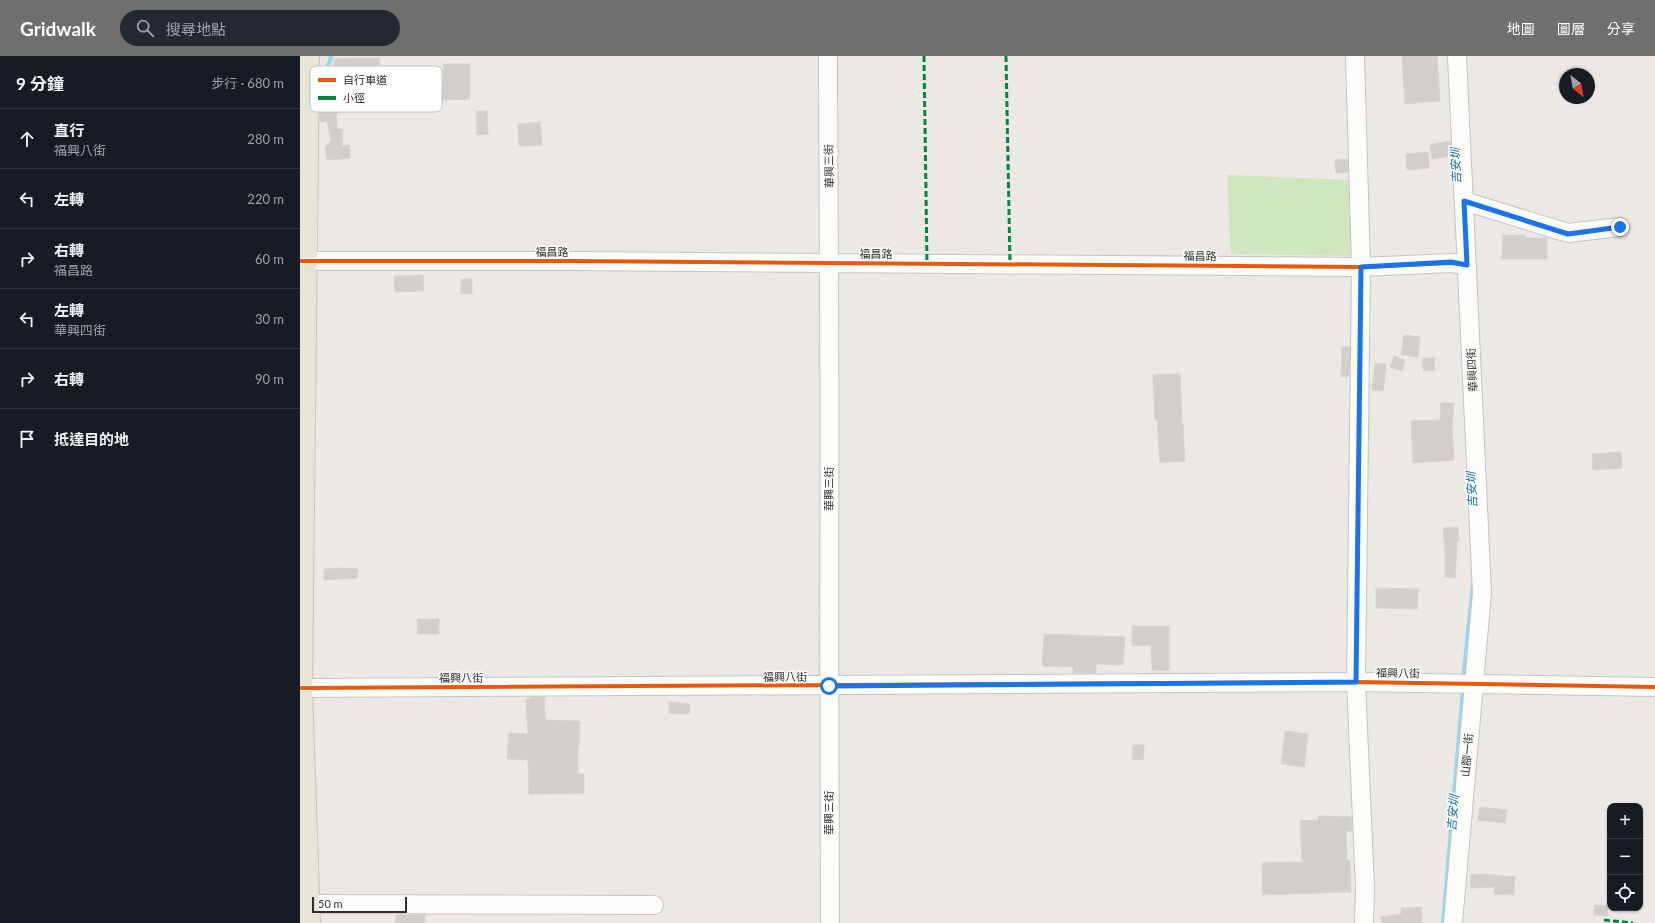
<!DOCTYPE html>
<html lang="zh-TW">
<head>
<meta charset="utf-8">
<style>
	body { margin:0; font-family:Lato,"Noto Sans TC",sans-serif; background:#242831; color:#f1f3f6 }
	.controls { position:absolute; right:12px; bottom:12px; display:grid; overflow:hidden; border-radius:8px; box-shadow:0 1px 3px #0004 }
	.controls button { width:36px; height:36px; display:grid; place-items:center; padding:0; border:0; border-bottom:1px solid #363941; background:#171b24; color:#f1f3f6; font:20px sans-serif }
	.compass { position:absolute; left:1259px; top:12px; width:36px; height:36px; border-radius:50%; background:#171b24; box-shadow:0 1px 3px #0004; rotate:149deg }
	.scale { position:absolute; left:12px; bottom:10px; width:95px; box-sizing:border-box; padding-left:4px; border:2px solid #2e2e2e; border-top:0; font-size:11px; line-height:14px; white-space:nowrap; color:#2e2e2e; -webkit-text-stroke:3px #fff; paint-order:stroke }
	.stop { position:absolute; width:12px; height:12px; margin:-9px; border:3px solid #1a73e8; border-radius:50%; background:#fff }
	.stop.end { background:#1a73e8; border-color:#fff; box-shadow:0 1px 4px #0008 }
	.list { margin:0; padding:0; list-style:none }
	h2 { display:flex; justify-content:space-between; align-items:center; height:52px; margin:0; padding:0 16px; font-size:17px }
	h2 small { font-size:13px; font-weight:400; color:#9ea1a6 }
	.list li { display:grid; grid-template-columns:26px 1fr auto; gap:12px; align-items:center; box-sizing:border-box; height:60px; padding:0 16px; border-top:1px solid #363941 }
	.list b { display:block; font-size:15px; white-space:nowrap }
	.list p { margin:0; font-size:13px; white-space:nowrap; color:#9ea1a6 }
	.list em { font-size:13px; font-style:normal; color:#9ea1a6 }
	.icon { flex:none; width:22px; height:22px; fill:none; stroke:currentColor; stroke-width:2; stroke-linecap:round; stroke-linejoin:round }
	.map { position:relative; flex:none; width:1355px; height:867px; overflow:hidden }
	header { display:flex; align-items:center; gap:24px; box-sizing:border-box; height:56px; padding:0 20px; background:#706f6e; color:#fff }
	header strong { font-size:19px }
	nav { display:flex; gap:22px; margin-inline-start:auto; font-size:14px }
	.search { width:280px; height:36px; background:#242831; display:flex; align-items:center; gap:10px; box-sizing:border-box; padding:0 14px; border-radius:22px; color:#9ea1a6; font-size:15px }
	main { display:flex }
	aside { flex:1; background:#171b24 }
	.map>svg:first-child { display:block }
	.green { fill:#cee6be }
	.lines { fill:none; stroke-linecap:round; stroke-linejoin:round }
	.stream { stroke:#99d6ec; stroke-width:4 }
	.building { fill:#d1cecb; stroke:#d7d4d0 }
	.minor-casing { stroke:#c5c4c5; stroke-width:20 }
	.major-casing { stroke:#c6c5c4; stroke-width:24 }
	.minor { stroke:#fcfcfb; stroke-width:18 }
	.major { stroke:#e8e4d6; stroke-width:22 }
	.quiet { stroke:#00873e; stroke-width:3; stroke-dasharray:6 3; stroke-linecap:butt }
	.cycleway-casing { stroke:#fff; stroke-width:6 }
	.cycleway { stroke:#e8590c; stroke-width:4 }
	.route { stroke:#1a73e8; stroke-width:5 }
	.labels { text-anchor:middle; stroke-width:3; stroke-linejoin:round; paint-order:stroke }
	.street-label { font-size:11px; fill:#2e2e2e; stroke:#fff }
	.water-label { font-size:12px; font-style:italic; fill:#0d6fa3; stroke:#fff }
	.key { fill:#fff; stroke:#c0c0c0; stroke-width:1 }
	.key-label { font-size:11px; fill:#2e2e2e }
</style>
</head>
<body>
<header>
<strong>Gridwalk</strong>
<div class="search"><svg class="icon" aria-label="search" viewBox="0 0 24 24"><circle cx="10" cy="10" r="6"/><path d="M15 15l6 6"/></svg>搜尋地點</div>
<nav><a>地圖</a><a>圖層</a><a>分享</a></nav>
</header>
<main>
<aside>
<h2>9 分鐘<small>步行 · 680 m</small></h2>
<ul class="list">
<li><svg class="icon" aria-label="ahead" viewBox="0 0 24 24"><path d="M12 20V5M6 11l6-6 6 6"/></svg><div><b>直行</b><p>福興八街</p></div><em>280 m</em></li>
<li><svg class="icon" aria-label="left" viewBox="0 0 24 24"><path d="M17 20v-9H6M10 6l-5 5 5 5"/></svg><div><b>左轉</b></div><em>220 m</em></li>
<li><svg class="icon" aria-label="right" viewBox="0 0 24 24"><path d="M7 20v-9h11M14 6l5 5-5 5"/></svg><div><b>右轉</b><p>福昌路</p></div><em>60 m</em></li>
<li><svg class="icon" aria-label="left" viewBox="0 0 24 24"><path d="M17 20v-9H6M10 6l-5 5 5 5"/></svg><div><b>左轉</b><p>華興四街</p></div><em>30 m</em></li>
<li><svg class="icon" aria-label="right" viewBox="0 0 24 24"><path d="M7 20v-9h11M14 6l5 5-5 5"/></svg><div><b>右轉</b></div><em>90 m</em></li>
<li><svg class="icon" aria-label="arrive" viewBox="0 0 24 24"><path d="M6 21V4h12l-3 4 3 4H6"/></svg><div><b>抵達目的地</b></div></li>
</ul>
</aside>
<div class="map">
<svg width="1355" height="867" viewBox="0 0 1355 867">
	<rect width="100%" height="100%" fill="#ece8e4"/>
	<path class="green" d="M 927,119 L 1053,124 L 1055,200 L 931,198 Z"/>
	<g class="lines">
		<path class="stream" d="M 24,16 L 30,5 L 31,0
			M 1163,624 L 1173,528
			M 1143,867 L 1163,633"/>
	</g>
	<path class="building" d="M 1102,0 L 1137,0 L 1140,45 L 1105,48 Z
		M 58,2 L 80,2 L 79,19 L 65,19 L 65,17 L 58,17 L 58,13 L 34,13 L 34,3 Z
		M 144,8 L 170,8 L 170,43 L 142,44 Z
		M 36,52 L 37,73 L 43,73 L 42,90 L 50,89 L 50,102 L 27,104 L 25,91 L 31,85 L 27,65 L 20,66 L 20,53 Z
		M 176,55 L 187,55 L 188,78 L 177,79 Z
		M 240,66 L 242,89 L 219,90 L 218,68 Z
		M 1150,85 L 1151,100 L 1132,103 L 1130,89 Z
		M 1128,96 L 1129,112 L 1107,114 L 1106,98 Z
		M 1047,103 L 1048,116 L 1036,117 L 1035,104 Z
		M 1203,179 L 1225,179 L 1225,182 L 1247,182 L 1247,203 L 1202,203 Z
		M 123,219 L 124,235 L 95,236 L 94,220 Z
		M 161,223 L 172,223 L 172,238 L 161,238 Z
		M 1104,279 L 1120,281 L 1118,301 L 1101,299 Z
		M 1042,291 L 1050,291 L 1049,321 L 1041,321 Z
		M 1094,300 L 1105,304 L 1102,315 L 1090,311 Z
		M 1123,302 L 1134,302 L 1135,314 L 1123,315 Z
		M 1075,307 L 1086,308 L 1083,335 L 1072,334 Z
		M 880,318 L 882,368 L 883,368 L 885,405 L 860,407 L 857,364 L 855,364 L 853,319 Z
		M 1141,347 L 1154,347 L 1152,372 L 1154,404 L 1113,407 L 1111,365 L 1140,364 Z
		M 1321,396 L 1322,412 L 1293,414 L 1292,398 Z
		M 1158,471 L 1159,485 L 1157,485 L 1155,522 L 1145,521 L 1145,494 L 1143,472 Z
		M 44,512 L 58,513 L 57,522 L 24,524 L 24,513 Z
		M 1076,532 L 1118,533 L 1117,553 L 1076,552 Z
		M 117,563 L 139,563 L 139,578 L 118,578 Z
		M 832,570 L 869,570 L 869,614 L 852,615 L 851,589 L 832,590 Z
		M 744,578 L 825,581 L 823,609 L 796,608 L 796,617 L 773,617 L 773,611 L 742,610 Z
		M 231,641 L 244,641 L 245,664 L 280,665 L 279,690 L 278,690 L 278,718 L 284,718 L 284,737 L 229,738 L 228,704 L 207,703 L 209,677 L 228,678 L 226,643 L 231,643 Z
		M 369,646 L 390,648 L 389,658 L 369,657 Z
		M 985,675 L 1008,678 L 1004,711 L 981,708 Z
		M 833,689 L 844,689 L 843,704 L 832,703 Z
		M 1180,751 L 1207,754 L 1205,767 L 1178,764 Z
		M 1019,760 L 1051,761 L 1052,775 L 1046,775 L 1047,804 L 1050,804 L 1051,836 L 963,839 L 962,807 L 1002,806 L 1000,765 L 1018,764 Z
		M 1185,818 L 1215,821 L 1214,839 L 1194,838 L 1195,831 L 1171,832 L 1170,819 Z
		M 1294,849 L 1308,850 L 1307,860 L 1294,859 Z
		M 1122,851 L 1122,867 L 1082,867 L 1081,861 L 1101,858 L 1101,852 Z
		M 96,859 L 125,859 L 125,867 L 95,867 Z"/>
	<g class="lines">
		<defs>
			<path id="minor" d="M 528,0 C 531,289 528,578 530,867
				M 1055,0 L 1061,211 L 1056,626 L 1065,832 L 1064,867
				M 1164,145 L 1268,177 L 1320,171
				M 0,205 L 273,205 L 1061,211 L 1151,207 L 1167,209
				M 0,632 L 1056,626 L 1355,631
				M 0,849 L 9,848 L 354,849
				M 1153,867 L 1182,537 L 1157,0"/>
			<path id="major" d="M 8,0 L 1,632 L 9,867"/>
		</defs>
		<use href="#minor" class="minor-casing"/>
		<use href="#major" class="major-casing"/>
		<use href="#minor" class="minor"/>
		<use href="#major" class="major"/>
		<path class="quiet" d="M 624,0 L 627,207
			M 706,0 L 710,207
			M 1304,864 L 1333,867"/>
		<defs>
			<path id="cycleway" d="M 0,205 L 273,205 L 1061,211 L 1151,207 L 1167,209
				M 0,632 L 1056,626 L 1355,631"/>
		</defs>
		<use href="#cycleway" class="cycleway-casing"/>
		<use href="#cycleway" class="cycleway"/>
	</g>
	<g class="lines">
		<path class="route" d="M 529,630 L 1056,626 L 1061,211 L 1151,206 L 1167,209 L 1164,145 L 1268,178 L 1320,171"/>
	</g>
	<g class="labels">
		<g class="street-label">
			<text transform="translate(529 110) rotate(-91)" y="4">華興三街</text>
			<text x="252" y="200">福昌路</text>
			<text x="576" y="202">福昌路</text>
			<text transform="translate(900 200) rotate(1)" y="4">福昌路</text>
			<text transform="translate(1172 314) rotate(-93)" y="4">華興四街</text>
			<text transform="translate(529 433) rotate(-90)" y="4">華興三街</text>
			<text transform="translate(1098 617) rotate(1)" y="4">福興八街</text>
			<text x="485" y="625">福興八街</text>
			<text x="161" y="626">福興八街</text>
			<text transform="translate(1167 699) rotate(-85)" y="4">山腳一街</text>
			<text transform="translate(529 757) rotate(-90)" y="4">華興三街</text>
		</g>
		<g class="water-label">
			<text transform="translate(1156 110) rotate(-92)" y="4">吉安圳</text>
			<text transform="translate(1172 434) rotate(-93)" y="4">吉安圳</text>
			<text transform="translate(1153 757) rotate(-85)" y="4">吉安圳</text>
		</g>
	</g>
	<rect x="10" y="10" width="132" height="46" rx="6" class="key"/>
	<rect x="18" y="22" width="18" height="4" fill="#e8590c"/>
	<rect x="18" y="40" width="18" height="4" fill="#00873e"/>
	<g class="key-label">
		<text x="43" y="28">自行車道</text>
		<text x="43" y="46">小徑</text>
	</g>
</svg>
<div class="controls">
<button>+</button>
<button>−</button>
<button><svg class="icon" aria-label="locate" viewBox="0 0 24 24"><circle cx="12" cy="12" r="6"/><path d="M12 2v4M12 18v4M2 12h4M18 12h4"/></svg></button>
</div>
<svg class="compass" viewBox="-18 -18 36 36"><path d="M0-13l5 13h-10z" fill="#e53935"/><path d="M0 13l5-13h-10z" fill="#9ea1a6"/></svg>
<div class="scale">50 m</div>
<div class="stop" style="left:529px;top:630px"></div>
<div class="stop end" style="left:1320px;top:171px"></div>
</div>
</main>
</body>
</html>
